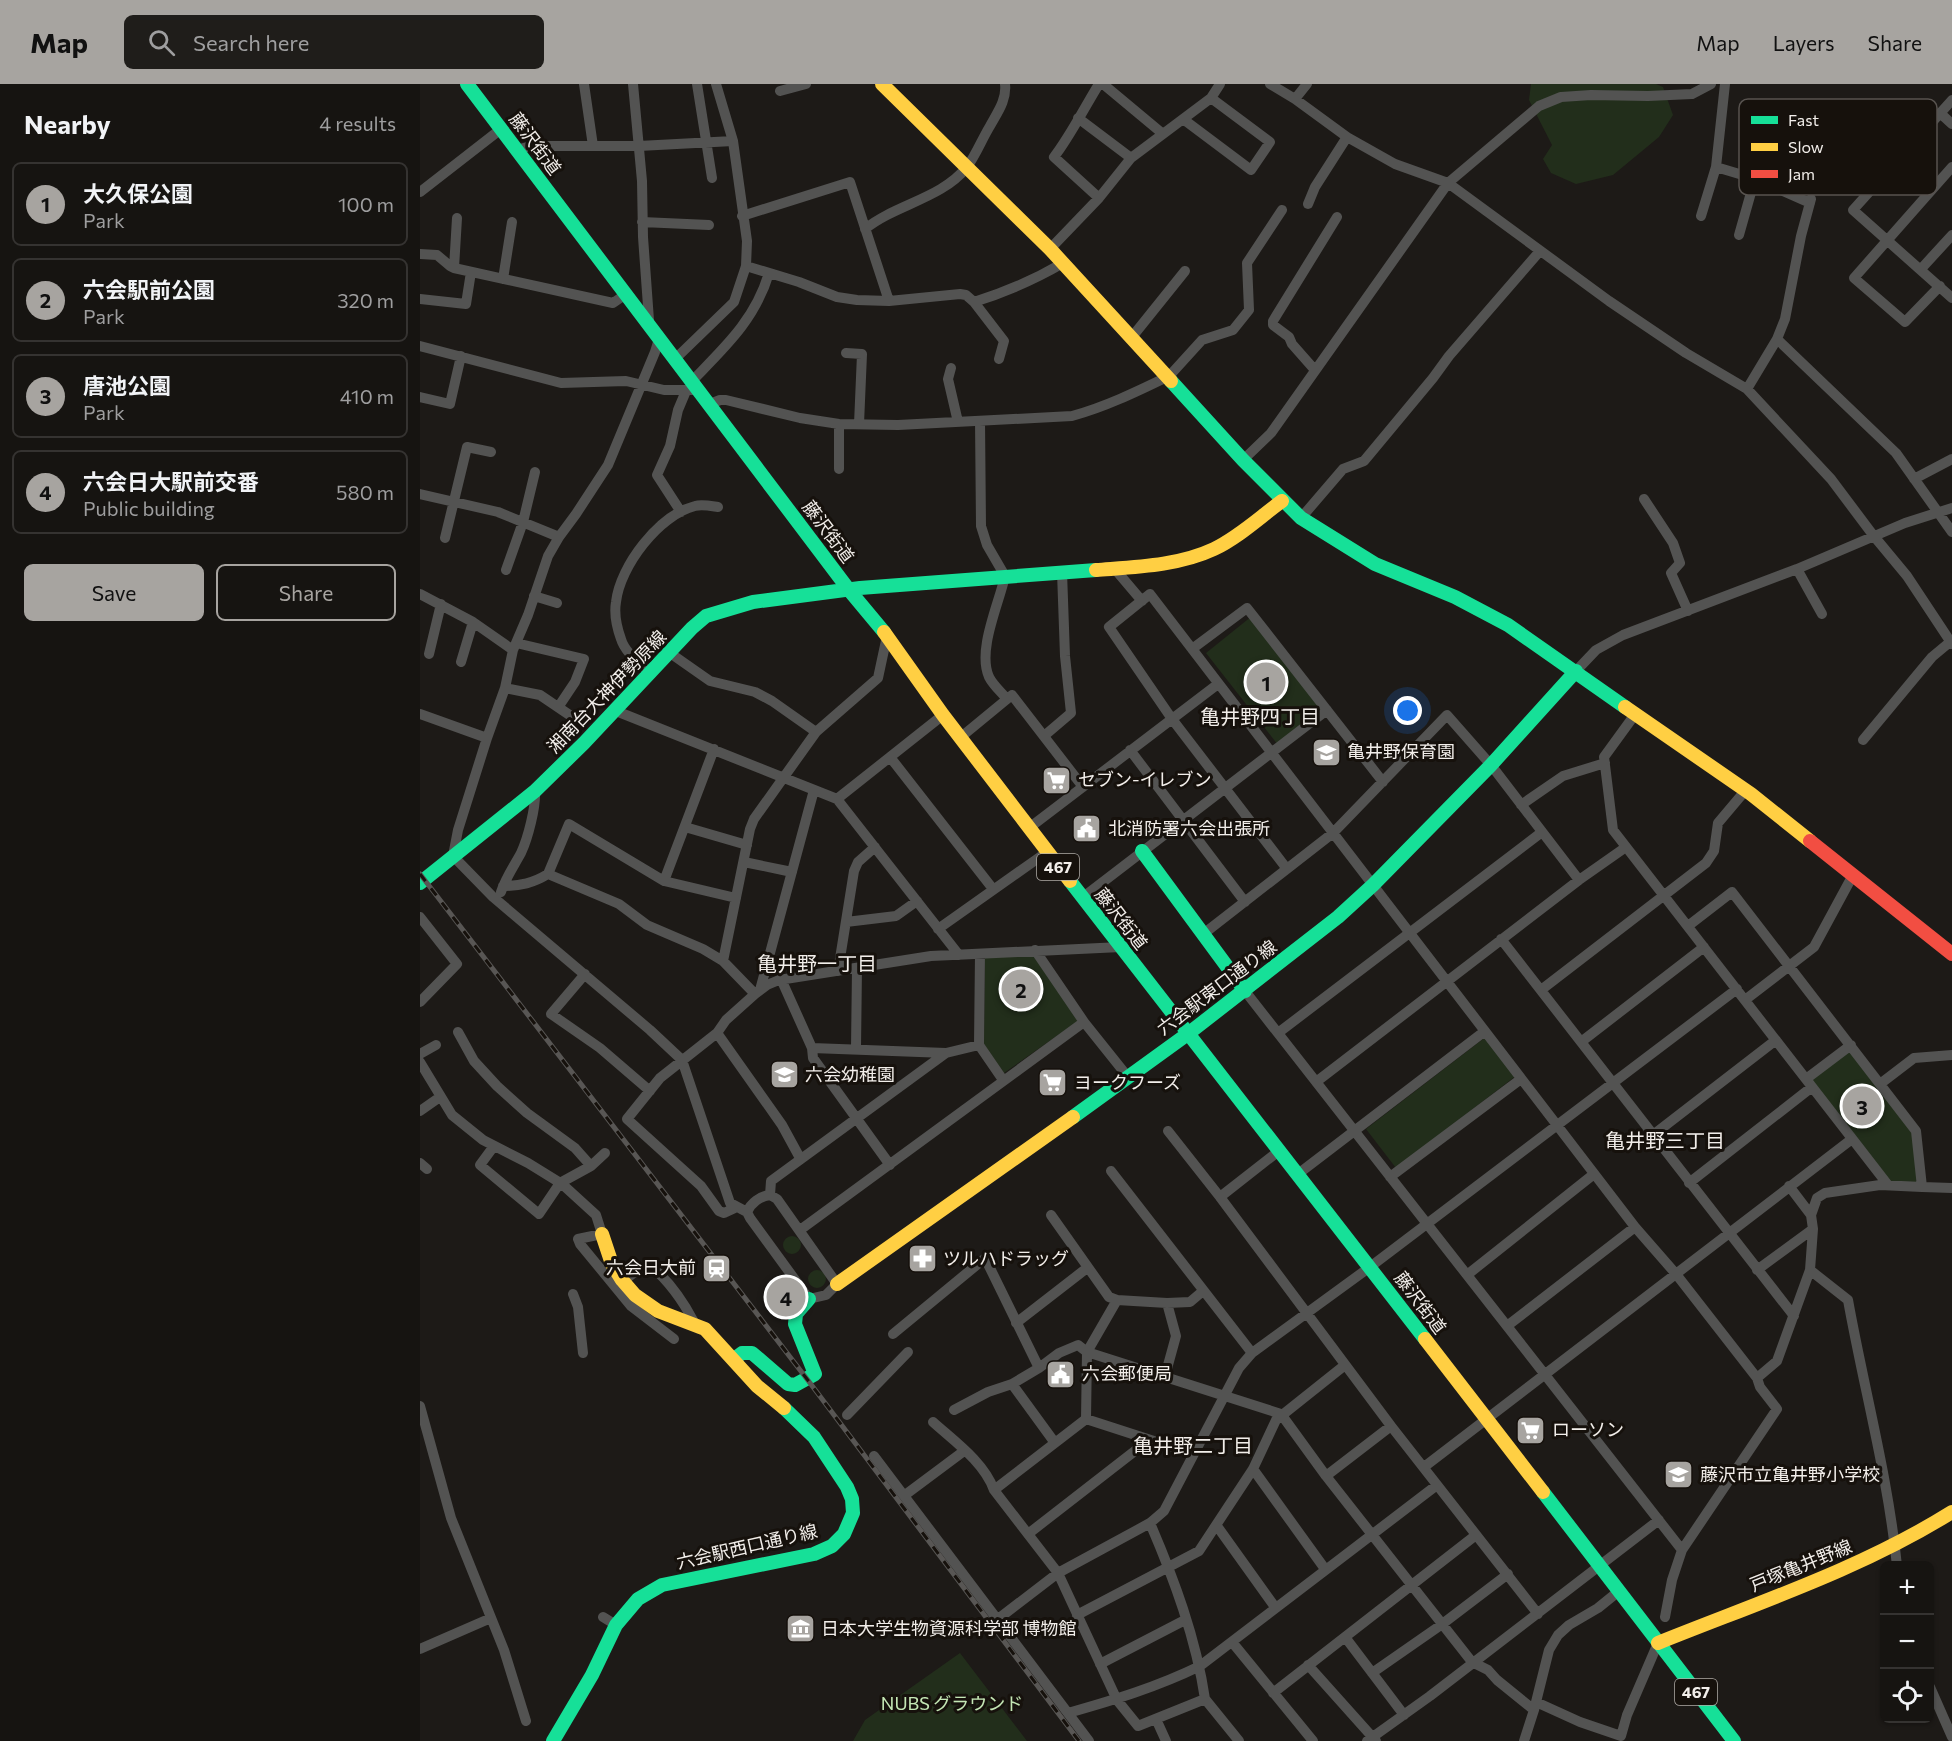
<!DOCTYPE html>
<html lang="en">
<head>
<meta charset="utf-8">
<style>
	body { margin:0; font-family:Commissioner,"Noto Sans JP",sans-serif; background:#1f1d1a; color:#f1f3f6 }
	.controls { position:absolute; right:18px; bottom:18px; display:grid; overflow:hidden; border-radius:9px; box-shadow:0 2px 4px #0004 }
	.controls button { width:54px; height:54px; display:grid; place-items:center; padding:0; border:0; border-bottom:2px solid #353331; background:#161411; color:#f1f3f6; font:30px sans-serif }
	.you { position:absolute; left:988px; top:627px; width:21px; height:21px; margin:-15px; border:4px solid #fff; border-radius:50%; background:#1a73e8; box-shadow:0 0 0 9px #1a73e833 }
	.badge { display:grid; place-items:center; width:39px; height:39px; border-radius:50%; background:#a7a4a0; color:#111; font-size:20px; font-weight:700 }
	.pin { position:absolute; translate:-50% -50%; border:3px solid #fff; box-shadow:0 2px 6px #0006 }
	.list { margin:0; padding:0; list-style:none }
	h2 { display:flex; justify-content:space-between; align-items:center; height:78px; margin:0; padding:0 24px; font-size:26px }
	h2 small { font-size:20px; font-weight:400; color:#9e9e9f }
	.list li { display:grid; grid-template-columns:39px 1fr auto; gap:18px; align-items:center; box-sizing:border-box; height:84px; margin:0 12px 12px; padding:0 12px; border:2px solid #353331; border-radius:9px }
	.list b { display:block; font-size:22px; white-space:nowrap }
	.list p { margin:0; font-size:20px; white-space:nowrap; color:#9e9e9f }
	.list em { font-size:20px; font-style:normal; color:#9e9e9f }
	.actions { display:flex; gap:12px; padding:18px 24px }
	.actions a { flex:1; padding:14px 0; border:2px solid #a7a4a0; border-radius:9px; text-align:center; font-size:21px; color:#a7a4a0 }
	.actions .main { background:#a7a4a0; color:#111 }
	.icon { flex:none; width:33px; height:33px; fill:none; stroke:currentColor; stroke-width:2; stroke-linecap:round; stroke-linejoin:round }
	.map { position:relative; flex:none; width:1532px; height:1657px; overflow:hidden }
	header { display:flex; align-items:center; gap:36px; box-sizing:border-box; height:84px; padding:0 30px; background:#a7a4a0; color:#111 }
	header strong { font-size:28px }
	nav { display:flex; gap:33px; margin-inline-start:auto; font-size:21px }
	.search { width:420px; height:54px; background:#1f1d1a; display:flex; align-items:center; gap:15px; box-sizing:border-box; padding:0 21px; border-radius:9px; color:#9e9e9f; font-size:22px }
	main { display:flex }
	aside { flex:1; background:#161411 }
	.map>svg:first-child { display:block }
	.green { fill:#222e1b }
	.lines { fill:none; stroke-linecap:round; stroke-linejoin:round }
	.street { stroke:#535352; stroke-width:10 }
	.fast { stroke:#16e098; stroke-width:14 }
	.slow { stroke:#ffcf43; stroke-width:14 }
	.jam { stroke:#f24e42; stroke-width:14 }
	.rail-casing { stroke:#585654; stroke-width:5 }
	.rail { stroke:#16110c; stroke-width:3; stroke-dasharray:9; stroke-linecap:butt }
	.labels { text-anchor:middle; stroke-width:6; stroke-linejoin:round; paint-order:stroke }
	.shield { fill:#16110c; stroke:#b0aca7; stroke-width:1.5 }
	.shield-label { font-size:16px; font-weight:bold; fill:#f2eeea }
	.street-label { font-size:18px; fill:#f2eeea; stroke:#16110c }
	.poi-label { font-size:18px; fill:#f2eeea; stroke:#16110c; text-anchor:start }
	.park-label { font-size:18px; fill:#c4e7b5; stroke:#16110c }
	.neighbourhood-label { font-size:20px; fill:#f2eeea; stroke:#16110c }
	.key { fill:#16110c; stroke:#58534f; stroke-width:1.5 }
	.key-label { font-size:16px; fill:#f2eeea }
</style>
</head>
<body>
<header>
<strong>Map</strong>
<div class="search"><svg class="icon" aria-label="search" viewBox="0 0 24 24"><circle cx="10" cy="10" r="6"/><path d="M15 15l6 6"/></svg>Search here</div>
<nav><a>Map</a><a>Layers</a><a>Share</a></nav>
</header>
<main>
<aside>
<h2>Nearby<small>4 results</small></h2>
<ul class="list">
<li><span class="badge">1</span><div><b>大久保公園</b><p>Park</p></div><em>100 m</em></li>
<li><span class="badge">2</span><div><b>六会駅前公園</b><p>Park</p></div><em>320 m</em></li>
<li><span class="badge">3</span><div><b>唐池公園</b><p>Park</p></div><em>410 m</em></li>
<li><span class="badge">4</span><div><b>六会日大駅前交番</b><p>Public building</p></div><em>580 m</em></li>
</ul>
<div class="actions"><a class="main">Save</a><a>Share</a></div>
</aside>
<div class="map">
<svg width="1532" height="1657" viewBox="0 0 1532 1657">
	<rect width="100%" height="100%" fill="#1d1a17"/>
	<path class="green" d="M 1111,0 L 1236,0 L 1243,3 L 1253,31 L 1239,53 L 1193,91 L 1156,100 L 1131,89 L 1123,75 L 1132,61 L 1109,16 Z
		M 832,532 L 905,626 L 858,661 L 786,569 Z
		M 613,871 L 661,935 L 584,989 L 564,960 L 565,874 Z
		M 1067,952 L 1097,991 L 976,1084 L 946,1045 Z
		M 1430,966 L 1492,1049 L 1499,1099 L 1470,1097 L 1391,995 Z
		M363 1161a9 9 0 1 1 18 0a9 9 0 1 1-18 0Z
		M388 1195a9 9 0 1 1 18 0a9 9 0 1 1-18 0Z
		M 540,1569 L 607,1657 L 433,1657 L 445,1636 Z"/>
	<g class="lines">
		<path class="street" d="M 164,0 L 173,62
			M 213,0 L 222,97 L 223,153 L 229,236
			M 277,0 L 292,94
			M 679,0 C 664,24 651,51 634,73 L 679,114
			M 683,0 L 743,50
			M 850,0 L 875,15 L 927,53 L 975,80 L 1028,99 L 1189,217 L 1266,269 L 1327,305 L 1411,395 L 1453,451 L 1487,492 L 1532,560
			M 360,7 L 386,0
			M 875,15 L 887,0
			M 1532,16 L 1433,126 L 1532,214
			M 1520,29 L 1532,40
			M 658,34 L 711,74
			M 763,35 L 831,86 L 850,58 L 791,14
			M 96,66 L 111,62 L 219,62 L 313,57
			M 1296,83 L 1336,95 L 1390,119
			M 0,108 L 81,45
			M 888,120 L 895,103 L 927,53
			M 322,132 L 430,98 L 469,217
			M 1281,132 L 1296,83 L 1305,0
			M 222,138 L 289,141
			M 445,145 C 476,120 521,115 547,83 C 556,71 562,55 570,42 C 577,29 587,16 585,0
			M 1319,151 L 1349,45
			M 630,165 L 679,114 L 711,74 L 791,14 L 800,0
			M 0,170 L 17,171 L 30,182 L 34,184 L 193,219 L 206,210
			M 326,182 L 379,198 L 417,213 L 437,216 L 469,217 L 540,210 L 546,211 L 554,218 C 586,208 614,196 643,179
			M 34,184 L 37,134
			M 1501,185 L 1532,151
			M 83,195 L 92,138
			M 1520,202 L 1485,238 L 1434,194 L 1532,83
			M 0,215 L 46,220 L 51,188
			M 554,218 L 584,257 L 579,275
			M 712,253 L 765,187
			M 239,255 L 235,268 L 188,381 L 156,430 L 139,453 L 128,472 L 108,531 L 93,566 L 85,604 L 67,654 L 38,746 L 33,772 L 73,813 L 230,946 L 262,976 L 310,1119 L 327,1128
			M 1357,255 L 1476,369 L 1532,448
			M 0,262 L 141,299 L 206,297 L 244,306 L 279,306
			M 426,269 L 442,270 L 439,340
			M 254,276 L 314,218 L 326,182 L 327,157 L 313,57 L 296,0
			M 531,284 L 528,295 L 538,338
			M 894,285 L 872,260 L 869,253 L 853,241 L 853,237 L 917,133
			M 272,297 C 305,263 335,236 349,189
			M 1327,305 L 1357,255 L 1365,235 L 1381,152 L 1391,115
			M 0,313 L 30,320 L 41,272
			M 290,320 L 300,316 L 306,316 L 380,334 L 419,340 L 478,341 L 652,332 C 685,323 716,308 747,293 L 752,289 L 782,256 L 813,246 L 829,226 L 827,179 L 862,126
			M 560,337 L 561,442 L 567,461 L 585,492 C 579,520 557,566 569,593 C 573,601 581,608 587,615
			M 419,340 L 419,385
			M 823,376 L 851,349 L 1028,99 L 1119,22 L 1141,13 L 1171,11 L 1228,12 L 1272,10 L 1291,0
			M 1494,395 L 1532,375
			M 0,410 L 78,428 L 139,453
			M 1224,415 L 1253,459 L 1260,479 L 1251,489 L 1268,527
			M 261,428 L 237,391 L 250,362 L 258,326 L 266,307
			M 881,434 L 923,385 L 944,377 L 1013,294 L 1029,272 L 1120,167
			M 25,454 L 47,363 L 71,368
			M 694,484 L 722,517
			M 1377,485 L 1402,530
			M 86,486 L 103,438 L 115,388
			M 0,510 L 53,538 L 93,566
			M 114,512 L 137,519
			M 96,559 L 164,575 L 155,598 L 139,622
			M 772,565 L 827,524 L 963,698
			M 250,569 L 290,597 L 335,608 L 352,617 L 396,648
			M 9,570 L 21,520
			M 41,578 L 53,538
			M 1156,587 L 1176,566 L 1203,551 L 1377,485 L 1485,439 L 1532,424
			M 231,590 C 221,580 205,569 201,555 C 197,544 194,530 196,518 C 200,482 239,431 275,422 C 282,420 291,422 298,423
			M 85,604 L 120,611 L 151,632
			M 196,627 L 417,715 L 539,871
			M 1216,629 L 1184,673 L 1193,746 L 1468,1101
			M 0,630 L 67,654
			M 624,652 L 651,629 L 645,572 L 642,488
			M 541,653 L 592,611 L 663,703
			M 1443,656 L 1512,573 L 1530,558
			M 710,666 L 825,818
			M 470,673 L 573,805
			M 417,715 L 523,631
			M 1101,721 L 1143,692 L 1185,679
			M 265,743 L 327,761
			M 609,744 L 798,600
			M 324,778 L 372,788
			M 867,785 L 752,635 L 689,543 L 730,510 L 1215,1143 L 1256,1190 L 1337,1294 L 1340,1303 L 1357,1325 L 1262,1466 L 1252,1496 L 1245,1533
			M 128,790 L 149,740 L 244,797 L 316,814
			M 244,797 L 294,665
			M 83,802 C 101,802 113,799 128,790 L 199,820 L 227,841 L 283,865 L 303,877 L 335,910
			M 81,808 C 86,793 94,782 101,769 C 108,754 116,723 115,707
			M 662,814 L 907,626
			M 0,833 L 37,880 L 0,918
			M 426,838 L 476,832 L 497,817
			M 1268,842 L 1312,808 L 1496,1047 L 1502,1103 L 1460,1101 L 1405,1109 L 1397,1114 L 1391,1131
			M 518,845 L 627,768
			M 782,851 L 913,749 L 1027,631 L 1071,681 L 1159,796
			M 1081,855 L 1374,1232
			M 615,866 L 664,938 L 708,993
			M 560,870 L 559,961 L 583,996
			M 303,877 L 330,745 L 334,735 L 396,648 L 458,594 L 467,552
			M 418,887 L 434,787 L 438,778 L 455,763
			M 165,890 L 131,930 L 180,964 L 230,1007
			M 361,895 L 392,964 L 393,974 L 470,1081
			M 340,906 L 394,706
			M 1121,906 L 1286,779 L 1294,767 L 1298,739 L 1325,707
			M 825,907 L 1262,1466
			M 1325,916 L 1394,863 L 1433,791
			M 38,948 L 54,977 L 77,1002 L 107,1029 L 155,1064 L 171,1082 L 140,1099 L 119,1130 L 60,1081 L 74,1062
			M 297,949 L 362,1041 L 380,1074
			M 858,949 L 1122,748
			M 1161,958 L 1284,863
			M 392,964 L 526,969 L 559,961
			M 436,964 L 437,884
			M 0,970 L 16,961
			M 0,978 L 32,1031 L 63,1056 L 108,1079 L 142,1100 L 176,1131 L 182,1150 L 158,1155 L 160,1160 L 211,1222 L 254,1255
			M 1386,995 L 1431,961
			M 896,998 L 1159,796 L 1206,763
			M 1460,1000 L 1494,974 L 1532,971
			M 0,1027 L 20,1013
			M 748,1047 L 800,1113 L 860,1066
			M 1233,1051 L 1356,956
			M 0,1079 L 7,1085
			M 171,1082 L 185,1069
			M 691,1087 L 832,1269
			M 878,1090 L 1065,947
			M 970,1093 L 1101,995
			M 1269,1099 L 1392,1003
			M 1502,1103 L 1532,1104
			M 350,1111 L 357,1115 L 417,1200 L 406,1211 L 389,1215 L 330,1134 L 327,1128 C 331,1119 340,1112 350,1111 Z
			M 350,1111 L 351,1097 L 526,969
			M 800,1113 L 971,1342 L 1118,1530
			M 317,1123 L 304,1129 L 299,1127 L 281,1102 L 207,1035 L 240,994 L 297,949 L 306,936 L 335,910 L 347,901 L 359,896 L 511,872 L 701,863
			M 631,1131 L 689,1213 L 697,1216 L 747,1219 L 770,1218 L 783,1207
			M 380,1146 L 664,938
			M 568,1180 L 619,1284
			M 1337,1186 L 1393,1145
			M 1390,1186 L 1428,1216 C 1444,1305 1468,1392 1477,1482
			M 1047,1191 L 1174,1090
			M 203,1197 L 219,1185 L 230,1181 C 249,1197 263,1217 274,1238
			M 153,1210 L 158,1223 L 163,1269
			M 596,1239 L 667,1184
			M 1087,1242 L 1215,1143
			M 473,1250 L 564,1175
			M 745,1292 L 756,1252 L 747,1219
			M 1337,1294 L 1357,1277 L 1390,1186 L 1393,1145 L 1391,1131 L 1369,1102
			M 592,1300 L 635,1359
			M 0,1322 L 31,1434 L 84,1566 L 106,1637
			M 534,1326 L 568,1308 L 592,1300 L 619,1284 L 639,1269 L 658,1261 L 667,1268 L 861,1330 L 906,1392 L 1052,1578 L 1068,1586 L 1077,1596 L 1114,1626
			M 427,1331 L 488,1268
			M 666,1335 L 667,1268 L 697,1216
			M 513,1338 C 534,1357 564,1378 574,1406 L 638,1489 L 697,1616 L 718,1642 L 785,1615 C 776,1554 754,1495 730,1439
			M 454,1372 L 669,1657
			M 1004,1383 L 1432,1055
			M 833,1385 L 905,1485
			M 906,1392 L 971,1342
			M 574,1406 L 666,1335 L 774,1370
			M 485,1411 L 544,1367
			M 797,1442 L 855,1523
			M 608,1450 L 729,1356
			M 657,1531 L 779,1467 L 833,1385 L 856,1336 L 925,1281
			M 183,1533 L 196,1541
			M 578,1535 L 638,1489 L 730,1439 L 744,1427 L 819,1284 L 832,1269 L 950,1183 L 1317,905
			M 925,1553 L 984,1631
			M 812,1558 L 893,1657
			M 0,1565 L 71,1534
			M 680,1580 L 765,1536
			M 888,1581 L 956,1657
			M 952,1589 L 1021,1541 L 1088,1490
			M 1510,1603 L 1532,1653
			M 853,1609 L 1056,1451
			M 785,1615 L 819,1657
			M 1116,1618 L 1160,1638 L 1201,1652 L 1207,1631 L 1238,1559
			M 648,1629 C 694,1616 737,1603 780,1582 L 1017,1401
			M 736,1635 L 746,1657
			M 947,1657 L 1010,1612 L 1239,1436
			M 1104,1657 L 1114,1626 L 1129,1566 L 1138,1551 L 1149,1541 L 1178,1524 L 1199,1507"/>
		<path class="fast" d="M 47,0 L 429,506 L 464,548
			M 751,297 L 823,376 L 881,434 L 955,480 L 1035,513 L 1088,541 L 1205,623
			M 722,767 L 825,907
			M 650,797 L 1005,1255
			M 0,799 L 115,707 L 164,659 L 272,544 L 286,532 L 333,518 L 440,504 L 676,486
			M 653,1033 L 769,949 L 918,833 L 953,801 L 1071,681 L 1156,587
			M 314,1275 L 322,1269 L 332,1269 L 368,1300 L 375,1301 L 395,1290 L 375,1240 L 376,1230 L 389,1215
			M 1123,1408 L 1314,1657
			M 133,1657 L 172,1591 L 196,1541 L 218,1515 L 242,1501 L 394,1470 L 412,1462 L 424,1450 L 433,1429 L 432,1415 L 427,1403 L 394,1353 L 364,1324"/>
		<path class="slow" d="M 462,0 L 630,165 L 751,297
			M 676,486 C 714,483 758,482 794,465 C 819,453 840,433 862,417
			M 464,548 L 523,631 L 650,797
			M 1205,623 L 1331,710 L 1390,757
			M 182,1150 L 192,1180 L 202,1196 L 215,1211 L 238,1227 L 285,1245 L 337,1302 L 364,1324
			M 417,1200 L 653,1033
			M 1005,1255 L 1123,1408
			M 1238,1559 C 1337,1519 1441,1485 1532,1428"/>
		<path class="jam" d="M 1390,757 L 1532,870"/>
		<defs>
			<path id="rail" d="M 0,790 L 390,1299 L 659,1657"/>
		</defs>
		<use href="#rail" class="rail-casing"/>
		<use href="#rail" class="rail"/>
	</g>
	<defs>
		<symbol id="school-square" viewBox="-11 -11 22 22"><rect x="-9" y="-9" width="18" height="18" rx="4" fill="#a7a4a0" stroke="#16110c"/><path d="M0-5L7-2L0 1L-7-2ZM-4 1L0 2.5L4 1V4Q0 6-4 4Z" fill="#fff"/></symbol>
		<symbol id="supermarket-square" viewBox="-11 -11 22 22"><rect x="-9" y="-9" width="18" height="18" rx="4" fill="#a7a4a0" stroke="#16110c"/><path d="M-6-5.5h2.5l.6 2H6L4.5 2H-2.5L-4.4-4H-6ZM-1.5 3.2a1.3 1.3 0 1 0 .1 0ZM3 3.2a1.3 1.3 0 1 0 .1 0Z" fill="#fff"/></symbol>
		<symbol id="civic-square" viewBox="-11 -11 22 22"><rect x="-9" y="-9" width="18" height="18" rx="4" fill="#a7a4a0" stroke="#16110c"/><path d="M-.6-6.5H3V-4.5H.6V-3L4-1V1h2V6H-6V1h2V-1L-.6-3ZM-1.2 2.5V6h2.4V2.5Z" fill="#fff"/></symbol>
		<symbol id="pharmacy-square" viewBox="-11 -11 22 22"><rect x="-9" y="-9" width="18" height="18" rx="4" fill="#a7a4a0" stroke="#16110c"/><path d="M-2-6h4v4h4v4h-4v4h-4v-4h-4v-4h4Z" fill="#fff"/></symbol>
		<symbol id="station-square" viewBox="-11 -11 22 22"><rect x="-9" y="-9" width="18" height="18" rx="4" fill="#a7a4a0" stroke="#16110c"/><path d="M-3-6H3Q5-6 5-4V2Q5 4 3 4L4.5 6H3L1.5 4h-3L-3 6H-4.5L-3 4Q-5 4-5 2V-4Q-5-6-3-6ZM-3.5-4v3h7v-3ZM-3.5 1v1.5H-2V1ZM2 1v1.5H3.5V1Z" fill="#fff"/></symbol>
		<symbol id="museum-square" viewBox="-11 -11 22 22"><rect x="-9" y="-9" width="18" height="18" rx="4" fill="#a7a4a0" stroke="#16110c"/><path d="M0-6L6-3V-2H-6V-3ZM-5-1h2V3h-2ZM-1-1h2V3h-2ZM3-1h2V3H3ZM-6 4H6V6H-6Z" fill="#fff"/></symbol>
	</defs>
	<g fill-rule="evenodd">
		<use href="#school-square" x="890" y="652" width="33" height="33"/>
		<use href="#supermarket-square" x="620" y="680" width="33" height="33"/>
		<use href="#civic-square" x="650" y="728" width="33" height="33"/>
		<use href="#school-square" x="348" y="974" width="33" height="33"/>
		<use href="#supermarket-square" x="616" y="982" width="33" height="33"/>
		<use href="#pharmacy-square" x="486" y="1158" width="33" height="33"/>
		<use href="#station-square" x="280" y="1168" width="33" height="33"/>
		<use href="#civic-square" x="624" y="1274" width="33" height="33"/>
		<use href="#supermarket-square" x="1094" y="1330" width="33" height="33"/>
		<use href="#school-square" x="1242" y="1374" width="33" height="33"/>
		<use href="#museum-square" x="364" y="1528" width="33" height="33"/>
	</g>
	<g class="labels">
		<g class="shield">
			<rect x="617" y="770" width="42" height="26" rx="4.5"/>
			<rect x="1255" y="1595" width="42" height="26" rx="4.5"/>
		</g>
		<g class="shield-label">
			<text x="638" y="789">467</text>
			<text x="1276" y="1614">467</text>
		</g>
		<g class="street-label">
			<text transform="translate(115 60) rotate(53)" y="6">藤沢街道</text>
			<text transform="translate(408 448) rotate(53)" y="6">藤沢街道</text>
			<text transform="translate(187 608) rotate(-46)" y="6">湘南台大神伊勢原線</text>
			<text transform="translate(701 835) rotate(52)" y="6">藤沢街道</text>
			<text transform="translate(797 904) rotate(-37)" y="6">六会駅東口通り線</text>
			<text transform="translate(1000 1219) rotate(53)" y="6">藤沢街道</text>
			<text transform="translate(327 1463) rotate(-13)" y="6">六会駅西口通り線</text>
			<text transform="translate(1381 1482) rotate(-22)" y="6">戸塚亀井野線</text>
		</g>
		<g class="poi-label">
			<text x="927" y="674">亀井野保育園</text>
			<text x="658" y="702">セブン-イレブン</text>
			<text x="688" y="751">北消防署六会出張所</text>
			<text x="385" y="997">六会幼稚園</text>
			<text x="654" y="1005">ヨークフーズ</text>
			<text x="523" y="1181">ツルハドラッグ</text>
			<text x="276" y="1190" text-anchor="end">六会日大前</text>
			<text x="662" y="1296">六会郵便局</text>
			<text x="1132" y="1352">ローソン</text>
			<text x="1280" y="1397">藤沢市立亀井野小学校</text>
			<text x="401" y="1551">日本大学生物資源科学部 博物館</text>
		</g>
		<g class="park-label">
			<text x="532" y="1626">NUBS グラウンド</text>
		</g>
		<g class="neighbourhood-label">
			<text x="840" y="640">亀井野四丁目</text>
			<text x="397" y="887">亀井野一丁目</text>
			<text x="1245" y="1064">亀井野三丁目</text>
			<text x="773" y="1369">亀井野二丁目</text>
		</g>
	</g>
	<rect x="1319" y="15" width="198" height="96" rx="9" class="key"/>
	<rect x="1331" y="32" width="27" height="8" fill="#16e098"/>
	<rect x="1331" y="59" width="27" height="8" fill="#ffcf43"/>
	<rect x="1331" y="86" width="27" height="8" fill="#f24e42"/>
	<g class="key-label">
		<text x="1368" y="42">Fast</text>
		<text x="1368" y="69">Slow</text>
		<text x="1368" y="96">Jam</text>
	</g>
</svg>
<div class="controls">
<button>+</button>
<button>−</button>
<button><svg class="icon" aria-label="locate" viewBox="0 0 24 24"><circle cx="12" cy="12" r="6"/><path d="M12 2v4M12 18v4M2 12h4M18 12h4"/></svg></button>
</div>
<div class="you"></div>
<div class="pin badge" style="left:846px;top:598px">1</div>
<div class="pin badge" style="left:601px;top:905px">2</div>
<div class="pin badge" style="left:1442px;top:1022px">3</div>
<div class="pin badge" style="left:366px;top:1213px">4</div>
</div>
</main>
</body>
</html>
